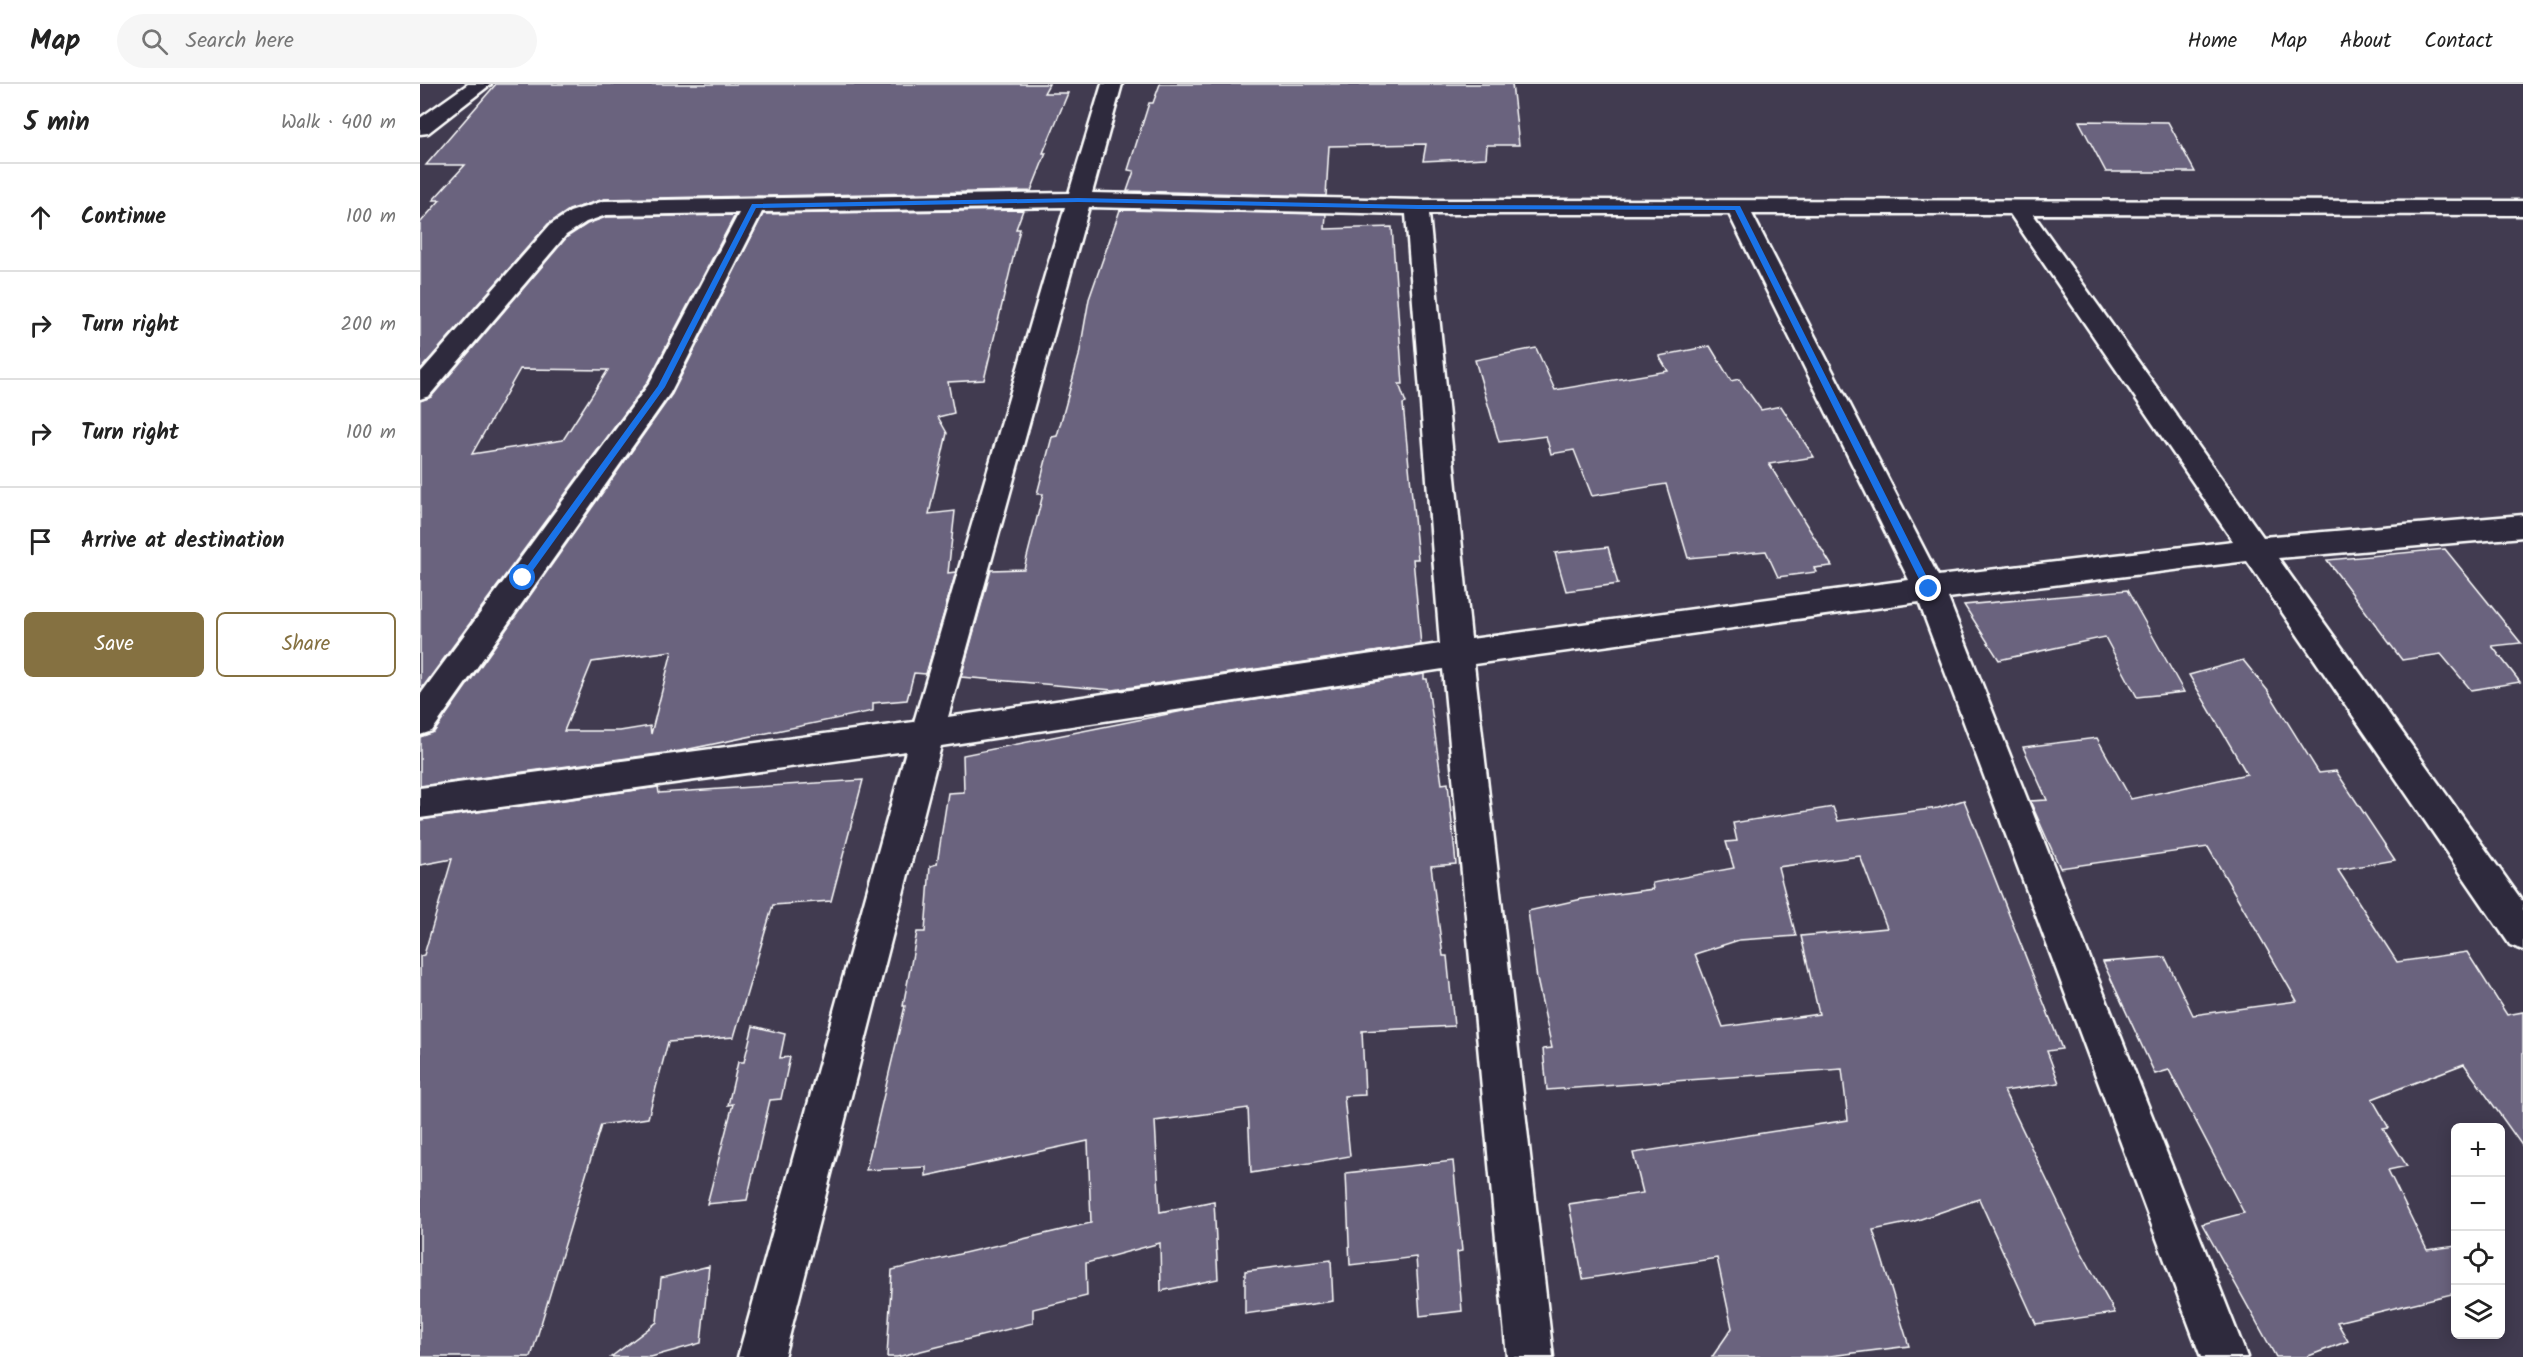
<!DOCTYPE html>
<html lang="en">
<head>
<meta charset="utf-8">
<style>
	body { margin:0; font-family:Kalam,sans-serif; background:#f6f6f6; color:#222 }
	.controls { position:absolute; right:18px; bottom:18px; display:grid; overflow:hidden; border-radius:9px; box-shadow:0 3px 15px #0003 }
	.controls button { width:54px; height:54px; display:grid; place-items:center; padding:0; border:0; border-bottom:2px solid #e0e0e0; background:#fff; color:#222; font:30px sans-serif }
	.stop { position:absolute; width:18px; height:18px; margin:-14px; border:4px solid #1a73e8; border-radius:50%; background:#fff }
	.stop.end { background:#1a73e8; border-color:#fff; box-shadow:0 2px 6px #0008 }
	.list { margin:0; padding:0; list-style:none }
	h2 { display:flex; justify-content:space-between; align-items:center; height:78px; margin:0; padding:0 24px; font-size:26px }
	h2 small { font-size:20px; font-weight:400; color:#767676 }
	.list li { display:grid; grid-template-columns:39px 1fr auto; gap:18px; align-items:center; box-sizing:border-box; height:108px; padding:0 24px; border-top:2px solid #e0e0e0 }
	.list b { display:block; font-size:22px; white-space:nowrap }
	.list em { font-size:20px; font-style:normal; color:#767676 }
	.actions { display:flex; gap:12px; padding:18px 24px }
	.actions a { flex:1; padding:14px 0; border:2px solid #857141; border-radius:9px; text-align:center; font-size:21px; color:#857141 }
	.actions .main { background:#857141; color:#fff }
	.icon { flex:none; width:33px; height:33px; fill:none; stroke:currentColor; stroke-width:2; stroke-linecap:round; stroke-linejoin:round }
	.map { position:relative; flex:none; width:2103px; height:1273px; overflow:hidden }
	header { display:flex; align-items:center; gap:36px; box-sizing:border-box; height:84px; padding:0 30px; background:#fff; border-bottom:2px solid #e0e0e0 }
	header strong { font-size:28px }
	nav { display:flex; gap:33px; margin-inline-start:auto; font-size:21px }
	.search { width:420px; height:54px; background:#f6f6f6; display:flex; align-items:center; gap:15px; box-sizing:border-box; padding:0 21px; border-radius:33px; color:#767676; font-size:22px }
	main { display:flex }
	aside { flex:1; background:#fff }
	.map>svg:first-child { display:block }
	.building { fill:#6b647e; stroke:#fff; stroke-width:1.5; fill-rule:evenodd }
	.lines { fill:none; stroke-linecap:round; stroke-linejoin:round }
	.minor-casing { stroke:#fff; stroke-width:5 }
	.minor { fill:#2f2a3d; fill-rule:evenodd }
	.route { fill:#1a73e8 }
</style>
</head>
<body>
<header>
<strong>Map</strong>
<div class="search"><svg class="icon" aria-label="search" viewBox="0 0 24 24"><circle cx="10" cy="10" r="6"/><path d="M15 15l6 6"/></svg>Search here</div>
<nav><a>Home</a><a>Map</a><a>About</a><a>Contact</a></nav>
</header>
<main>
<aside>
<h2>5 min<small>Walk · 400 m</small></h2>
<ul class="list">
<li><svg class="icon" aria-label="ahead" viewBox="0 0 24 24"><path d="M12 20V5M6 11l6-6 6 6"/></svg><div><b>Continue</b></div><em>100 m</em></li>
<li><svg class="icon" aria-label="right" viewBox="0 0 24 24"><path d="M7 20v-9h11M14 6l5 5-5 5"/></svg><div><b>Turn right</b></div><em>200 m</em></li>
<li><svg class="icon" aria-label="right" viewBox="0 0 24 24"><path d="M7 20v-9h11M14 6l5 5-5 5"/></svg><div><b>Turn right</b></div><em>100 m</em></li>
<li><svg class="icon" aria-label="arrive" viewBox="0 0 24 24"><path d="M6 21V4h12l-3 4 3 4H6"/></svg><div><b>Arrive at destination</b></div></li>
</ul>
<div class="actions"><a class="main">Save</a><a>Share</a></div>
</aside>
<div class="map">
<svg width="2103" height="1273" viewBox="0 0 2103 1273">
	<rect width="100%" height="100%" fill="#413b50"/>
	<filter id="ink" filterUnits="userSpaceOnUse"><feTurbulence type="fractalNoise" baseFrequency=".0167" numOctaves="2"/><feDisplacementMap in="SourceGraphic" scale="12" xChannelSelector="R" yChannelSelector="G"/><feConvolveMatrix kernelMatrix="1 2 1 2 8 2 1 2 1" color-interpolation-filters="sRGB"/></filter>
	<g filter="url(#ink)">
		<path class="building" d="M 76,0 L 629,0 L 624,9 L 648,9 L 623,69 L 626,69 L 611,107 L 184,115 L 149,126 L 128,140 L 0,286 L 0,139 L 20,116 L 13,116 L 45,81 L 6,81 Z
			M 740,0 L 1092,0 L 1099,61 L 1067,61 L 1066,74 L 1003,77 L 1006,60 L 909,62 L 906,112 L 707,107 L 714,87 L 708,86 L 729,19 L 733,19 Z
			M 1659,37 L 1748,38 L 1775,88 L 1686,88 Z
			M 603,126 L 596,145 L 600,145 L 564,296 L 528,298 L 534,329 L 518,333 L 527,349 L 509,430 L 535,427 L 528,489 L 536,488 L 506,590 L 494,589 L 487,616 L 453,619 L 453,627 L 260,667 L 0,702 L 0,653 L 14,648 L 252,310 L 343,130 ZM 252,567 L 231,650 L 230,642 L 200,647 L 144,647 L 172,578 Z
			M 700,126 L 906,130 L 905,145 L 972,143 L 983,300 L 979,300 L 986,319 L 983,320 L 998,475 L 993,475 L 1001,561 L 693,606 L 541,593 L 571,486 L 604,485 L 623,410 L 617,410 L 632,353 L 637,352 L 659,272 L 669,215 Z
			M 315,131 L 227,299 L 0,607 L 0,317 L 11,313 L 147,153 L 167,140 L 186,133 ZM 100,285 L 188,286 L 143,356 L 52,370 Z
			M 1290,262 L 1311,297 L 1319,295 L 1341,326 L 1361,322 L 1394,373 L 1349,380 L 1412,482 L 1394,484 L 1396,488 L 1358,493 L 1346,467 L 1268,474 L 1246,400 L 1172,412 L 1154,366 L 1131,370 L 1126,352 L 1079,358 L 1055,276 L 1116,264 L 1135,306 L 1248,287 L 1239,272 Z
			M 1188,463 L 1198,500 L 1146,507 L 1135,469 Z
			M 2025,465 L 2101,559 L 2072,562 L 2100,598 L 2051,606 L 2021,570 L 1982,576 L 1907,476 Z
			M 1707,506 L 1764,608 L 1717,613 L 1685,553 L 1579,576 L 1544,521 Z
			M 1823,576 L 1848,607 L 1899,689 L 1916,687 L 1975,776 L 1918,786 L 1977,878 L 2047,868 L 2087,931 L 2103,928 L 2103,1063 L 2044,980 L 1952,1015 L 1969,1044 L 1963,1045 L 1987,1082 L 1968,1086 L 2007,1166 L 2036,1162 L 2036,1209 L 1917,1238 L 1928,1257 L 1886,1273 L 1856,1273 L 1782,1140 L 1824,1129 L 1749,986 L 1735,990 L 1683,878 L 1745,873 L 1773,931 L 1877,917 L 1788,763 L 1640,784 L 1610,717 L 1627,716 L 1603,663 L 1677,654 L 1711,715 L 1827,690 L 1769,591 Z
			M 1004,590 L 1004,595 L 1007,595 L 1022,700 L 1028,699 L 1036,780 L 1011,782 L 1023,872 L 1027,872 L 1034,942 L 942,947 L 945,1011 L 924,1012 L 930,1072 L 831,1089 L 828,1024 L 735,1037 L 740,1128 L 794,1117 L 798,1195 L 741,1207 L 740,1159 L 666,1179 L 667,1212 L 613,1225 L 613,1239 L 477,1273 L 467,1273 L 472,1186 L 671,1139 L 668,1057 L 506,1092 L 506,1083 L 446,1086 L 485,922 L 483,922 L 497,848 L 505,848 L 510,782 L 517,780 L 528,709 L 544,708 L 543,671 L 768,626 Z
			M 443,696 L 411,817 L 353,821 L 314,953 L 248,958 L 228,1034 L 181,1041 L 111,1273 L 0,1273 L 0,872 L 4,871 L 32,775 L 0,781 L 0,736 L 238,703 L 239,709 Z
			M 1544,716 L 1642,965 L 1627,967 L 1639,999 L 1584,1007 L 1662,1169 L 1695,1229 L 1616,1240 L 1559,1115 L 1492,1138 L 1453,1146 L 1489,1262 L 1402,1273 L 1292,1273 L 1312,1244 L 1297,1174 L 1163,1195 L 1149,1120 L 1223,1109 L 1213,1069 L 1428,1036 L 1422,985 L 1127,1006 L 1123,965 L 1132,964 L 1117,895 L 1108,827 L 1162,815 L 1233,805 L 1232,799 L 1314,784 L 1306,758 L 1317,757 L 1313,739 L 1413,723 L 1418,737 L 1518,724 ZM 1440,772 L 1467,844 L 1381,852 L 1399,930 L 1303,943 L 1275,870 L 1319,856 L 1376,852 L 1358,783 Z
			M 333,942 L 365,950 L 360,974 L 370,973 L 361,1015 L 350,1016 L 327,1116 L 287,1120 L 313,1020 L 308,1021 L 318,978 L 324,978 Z
			M 1033,1077 L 1042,1167 L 1037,1168 L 1042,1227 L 1000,1232 L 996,1173 L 930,1181 L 926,1089 Z
			M 911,1176 L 913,1217 L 825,1230 L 825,1187 Z
			M 289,1182 L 281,1259 L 231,1273 L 191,1273 L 237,1238 L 241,1194 Z"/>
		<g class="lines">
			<defs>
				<path id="minor" d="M 48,0 L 71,0 L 8,49 L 0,50 L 0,34 Z
					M 682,0 L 702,0 L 672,109 L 997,116 L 2103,117 L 2103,131 L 1613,130 L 1843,453 L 2103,431 L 2103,453 L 1858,474 L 2103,818 L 2103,866 L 2090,861 L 1827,477 L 1528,514 L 1827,1273 L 1781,1273 L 1499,518 L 1054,580 L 1133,1273 L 1087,1273 L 1023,585 L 521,662 L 364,1273 L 318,1273 L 486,667 L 0,734 L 0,704 L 494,638 L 645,123 L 342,128 L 250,309 L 12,647 L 0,651 L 0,611 L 229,300 L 319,129 L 186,131 L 166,138 L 146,151 L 9,312 L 0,315 L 0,289 L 130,141 L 150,128 L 184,117 L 649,109 ZM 669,123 L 986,130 L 1020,560 L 528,633 ZM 1009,130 L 1309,130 L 1489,496 L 1051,555 ZM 1332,130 L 1590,130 L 1813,457 L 1518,492 Z"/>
			</defs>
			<use href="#minor" class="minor-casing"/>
			<use href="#minor" class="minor"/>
		</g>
	</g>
	<path class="route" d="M 658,114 L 998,121 L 1320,122 L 1513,505 L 1509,508 L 1504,505 L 1315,126 L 998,125 L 658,118 L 336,124 L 245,303 L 106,496 L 100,496 L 100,492 L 238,302 L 332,120 Z"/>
</svg>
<div class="controls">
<button>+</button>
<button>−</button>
<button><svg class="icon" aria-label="locate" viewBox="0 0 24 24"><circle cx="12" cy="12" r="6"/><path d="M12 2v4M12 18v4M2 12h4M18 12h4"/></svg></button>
<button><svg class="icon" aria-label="layers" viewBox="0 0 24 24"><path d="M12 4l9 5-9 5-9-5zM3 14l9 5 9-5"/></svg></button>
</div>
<div class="stop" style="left:103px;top:494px"></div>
<div class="stop end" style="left:1509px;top:505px"></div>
</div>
</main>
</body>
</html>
